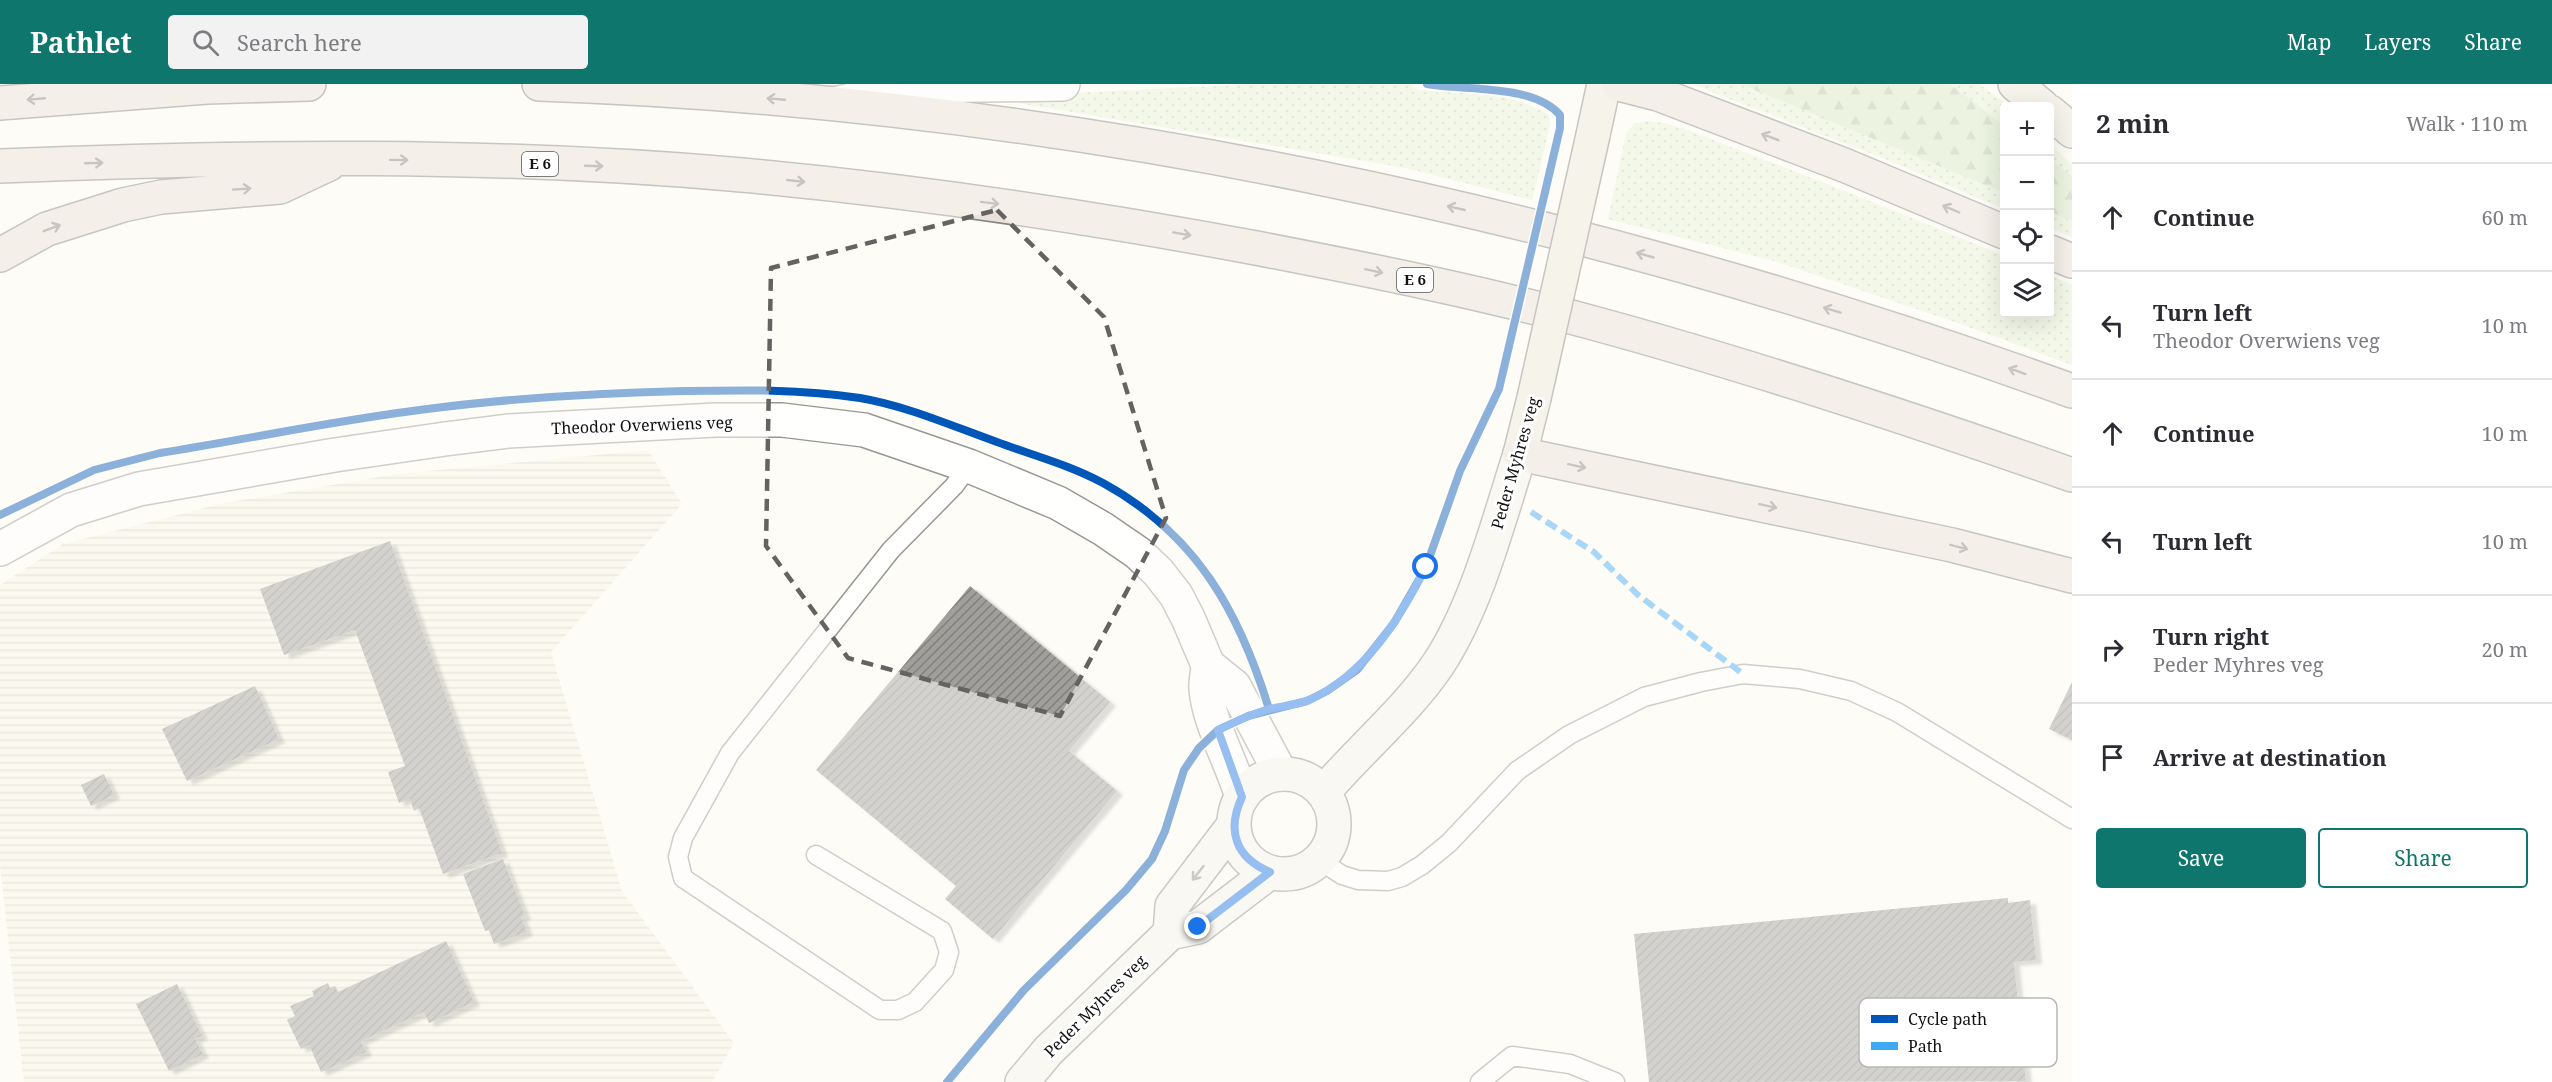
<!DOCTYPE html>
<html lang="en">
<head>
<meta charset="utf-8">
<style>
	body { margin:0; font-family:"Noto Serif",serif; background:#f2f2f3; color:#2b2b33 }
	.controls { position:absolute; right:18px; top:18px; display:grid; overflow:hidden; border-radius:6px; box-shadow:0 6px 24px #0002 }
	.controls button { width:54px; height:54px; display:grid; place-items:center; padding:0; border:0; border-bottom:2px solid #e1e1e2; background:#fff; color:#2b2b33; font:30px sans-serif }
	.stop { position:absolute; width:18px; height:18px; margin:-14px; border:4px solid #1a73e8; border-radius:50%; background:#fff }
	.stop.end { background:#1a73e8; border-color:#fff; box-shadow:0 2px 6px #0008 }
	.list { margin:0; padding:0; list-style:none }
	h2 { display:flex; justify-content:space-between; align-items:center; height:78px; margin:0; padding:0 24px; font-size:26px }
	h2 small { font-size:20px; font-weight:400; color:#7c7c81 }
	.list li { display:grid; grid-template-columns:39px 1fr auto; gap:18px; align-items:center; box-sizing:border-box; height:108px; padding:0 24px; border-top:2px solid #e1e1e2 }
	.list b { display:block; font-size:22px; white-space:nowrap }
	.list p { margin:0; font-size:20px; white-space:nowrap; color:#7c7c81 }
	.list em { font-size:20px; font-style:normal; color:#7c7c81 }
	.actions { display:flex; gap:12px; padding:18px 24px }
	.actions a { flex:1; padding:14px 0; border:2px solid #0f766e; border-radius:6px; text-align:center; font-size:21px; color:#0f766e }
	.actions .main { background:#0f766e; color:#fff }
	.icon { flex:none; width:33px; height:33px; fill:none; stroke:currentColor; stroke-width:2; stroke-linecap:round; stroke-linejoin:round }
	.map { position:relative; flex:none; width:2072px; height:998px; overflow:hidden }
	header { display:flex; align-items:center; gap:36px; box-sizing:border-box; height:84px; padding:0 30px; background:#0f766e; color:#fff }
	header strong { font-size:28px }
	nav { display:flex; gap:33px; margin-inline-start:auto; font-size:21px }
	.search { width:420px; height:54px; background:#f2f2f3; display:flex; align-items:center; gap:15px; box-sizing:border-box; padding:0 21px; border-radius:6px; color:#7c7c81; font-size:22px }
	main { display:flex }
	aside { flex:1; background:#fff }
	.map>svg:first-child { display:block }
	.farmland { fill:url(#farmland-rules) }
	.grass { fill:url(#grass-dots) }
	.forest { fill:url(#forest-firs) }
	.building { fill:url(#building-hatch); filter:url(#shadow) }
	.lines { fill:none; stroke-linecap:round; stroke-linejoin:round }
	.lane-casing { stroke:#979795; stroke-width:21 }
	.street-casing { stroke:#979795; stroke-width:36 }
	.secondary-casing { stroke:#8e8d8b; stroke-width:36 }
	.primary-casing { stroke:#858482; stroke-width:36 }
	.highway-casing { stroke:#858482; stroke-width:36 }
	.lane { stroke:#fffffe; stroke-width:18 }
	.street { stroke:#fffffe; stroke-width:33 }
	.secondary { stroke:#f6f4eb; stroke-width:33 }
	.primary { stroke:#ede9dc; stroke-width:33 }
	.highway { stroke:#eae1d8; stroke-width:33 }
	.primary-bridge-casing { stroke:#858482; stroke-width:36; stroke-linecap:butt }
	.primary-bridge { stroke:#ede9dc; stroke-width:33 }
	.quiet { stroke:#3fa9f5; stroke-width:6; stroke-dasharray:12 6; stroke-linecap:butt }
	.cycleway-casing { stroke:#fff; stroke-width:11 }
	.cycleway { stroke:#0057b8; stroke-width:8 }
	.oneway { stroke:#88837e }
	.oneway2 { stroke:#8f8e89 }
	.route { stroke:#1a73e8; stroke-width:8 }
	.marked { fill:none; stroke:#646362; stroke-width:4.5; stroke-dasharray:12 8; stroke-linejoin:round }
	.labels { text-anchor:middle; stroke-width:6; stroke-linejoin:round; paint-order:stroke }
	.shield { fill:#fff; stroke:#585858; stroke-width:1.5 }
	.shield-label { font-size:15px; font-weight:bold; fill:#111 }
	.street-label { font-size:16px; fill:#111; stroke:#fff }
	.key { fill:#fff; stroke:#b8b8b8; stroke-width:1.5 }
	.key-label { font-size:16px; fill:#111 }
</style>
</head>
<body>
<header>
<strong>Pathlet</strong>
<div class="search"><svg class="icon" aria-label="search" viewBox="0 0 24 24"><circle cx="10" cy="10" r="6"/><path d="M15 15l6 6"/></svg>Search here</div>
<nav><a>Map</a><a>Layers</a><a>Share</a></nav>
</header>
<main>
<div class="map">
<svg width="2072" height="998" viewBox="0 0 2072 998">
	<defs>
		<pattern id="farmland-rules" width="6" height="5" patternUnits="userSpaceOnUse" patternTransform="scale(1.5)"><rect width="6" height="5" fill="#f9f7e4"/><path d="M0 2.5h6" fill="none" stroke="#d4d3c3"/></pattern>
		<pattern id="grass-dots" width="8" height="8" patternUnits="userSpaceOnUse" patternTransform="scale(1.5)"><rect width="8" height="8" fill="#e7f3d7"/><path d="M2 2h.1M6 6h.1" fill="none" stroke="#c5cfb8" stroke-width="1.8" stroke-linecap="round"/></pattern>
		<pattern id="forest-firs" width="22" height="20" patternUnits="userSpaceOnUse" patternTransform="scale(1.5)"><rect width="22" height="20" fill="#d8eac5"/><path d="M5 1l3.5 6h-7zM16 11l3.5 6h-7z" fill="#b8c8a8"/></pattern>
		<pattern id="building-hatch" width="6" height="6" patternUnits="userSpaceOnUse" patternTransform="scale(1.5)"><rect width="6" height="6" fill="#a19f9c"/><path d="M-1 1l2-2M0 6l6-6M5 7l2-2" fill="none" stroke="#82807e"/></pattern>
		<filter id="shadow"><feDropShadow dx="6" dy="4" stdDeviation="1.5" flood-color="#0004"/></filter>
	</defs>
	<rect width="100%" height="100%" fill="#fdfcf7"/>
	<path class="farmland" d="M 648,366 L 682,420 L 551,568 L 622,807 L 734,959 L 712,998 L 24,998 L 0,781 L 0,501 L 63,460 L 224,419 L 397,390 Z"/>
	<path class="grass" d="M 1253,0 L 1411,0 L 1419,6 C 1463,10 1511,7 1549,31 L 1550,41 L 1532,116 L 1406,84 L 1018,19 L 1014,12 Z
		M 1691,0 L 1740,0 L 2004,109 L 2004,125 L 1885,75 Z
		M 1950,0 L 1979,0 L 2009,22 L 2004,22 L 2004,41 Z
		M 1645,37 C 1675,37 1713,57 1741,67 C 1829,100 1917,136 2004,172 L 2004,230 L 2050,230 L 2050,191 L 2072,201 L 2072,281 L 1958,239 L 1778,178 L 1608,135 L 1626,50 L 1634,40 Z
		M 2050,60 L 2072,81 L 2072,92 L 2050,75 Z
		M 2050,128 L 2072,137 L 2072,153 L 2050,144 Z"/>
	<path class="forest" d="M 1740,0 L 1950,0 L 2004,41 L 2004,109 Z
		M 2050,75 L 2072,92 L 2072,137 L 2050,128 Z"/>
	<path class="building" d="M 390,457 L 502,769 L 443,790 L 419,724 L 414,727 L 410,715 L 399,719 L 388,688 L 405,682 L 355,546 L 284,571 L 260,505 Z
		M 970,502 L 1110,618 L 1069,667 L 1117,707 L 993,855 L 945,815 L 956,802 L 816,686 Z
		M 2072,598 L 2072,656 L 2049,645 Z
		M 255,602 L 279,655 L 187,697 L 162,645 Z
		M 104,690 L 114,711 L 91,722 L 81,701 Z
		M 503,775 L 525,832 L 521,833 L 527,848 L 494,860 L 489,846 L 485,847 L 463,790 Z
		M 2008,814 L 2008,819 L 2030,816 L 2036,876 L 2014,878 L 2026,997 L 1649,998 L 1634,850 Z
		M 446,857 L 474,918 L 429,939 L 424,928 L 361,957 L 366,968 L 321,988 L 309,961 L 301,965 L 287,936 L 295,932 L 290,922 L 314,912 L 312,907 L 328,899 L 330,904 L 335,902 L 338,908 Z
		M 177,900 L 202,952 L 195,955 L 203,970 L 169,987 L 136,920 Z"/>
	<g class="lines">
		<defs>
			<path id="lane" d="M 816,771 L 942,847 L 949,868 L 944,886 L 915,918 L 898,926 L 880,926 L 683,794 L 678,773 L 683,754 L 730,669 L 891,466 L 954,402 L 969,382
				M 1319,776 L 1342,791 L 1358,796 L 1388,797 L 1402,793 L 1422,781 L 1449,759 L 1517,687 L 1569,651 L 1644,613 L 1701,598 L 1743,590 L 1800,595 L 1851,607 L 1897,628 L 2072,735
				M 1480,998 L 1512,972 L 1570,980 L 1615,998"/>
			<path id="street" d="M 838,19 L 915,2 L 1063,0
				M 0,465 L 71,426 L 139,405 L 335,371 L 445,355 L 508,347 L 715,336 L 782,336 L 864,346 L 969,382 L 1058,419 L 1103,445 L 1138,469 L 1158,488 L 1176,511 L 1188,534 L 1208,581 L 1234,602 L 1281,690
				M 1208,581 C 1208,589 1205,598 1206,605 C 1209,640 1232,679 1242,713"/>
			<path id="secondary" d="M1234 740a50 50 0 1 1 100 0a50 50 0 1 1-100 0Z
				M 1323,709 C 1360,665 1407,627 1439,579 C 1477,521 1499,435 1520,370
				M 1170,849 L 1172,822 L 1233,742
				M 1022,998 L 1048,967 L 1170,849 L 1198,843 L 1270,788"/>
			<path id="primary" d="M 2015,0 L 2042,22
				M 2050,28 L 2072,47
				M 1593,51 L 1604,0
				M 1520,370 L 1534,314"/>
			<path id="highway" d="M 539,0 C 1062,18 1581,129 2072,307
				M 1619,0 L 1658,10 L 1844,81 L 2004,148
				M 0,19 L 207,3 L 309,0
				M 0,82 C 246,72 496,69 742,91 C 915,107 1085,132 1256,164 C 1370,186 1485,209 1597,240 C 1758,284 1915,336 2072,391
				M 2050,168 L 2072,177
				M 0,171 L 47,145 L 123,121 L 161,113 L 280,103 L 329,80
				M 1520,370 L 1952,461 L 2072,492"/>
		</defs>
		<use href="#lane" class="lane-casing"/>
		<use href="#street" class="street-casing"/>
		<use href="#secondary" class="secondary-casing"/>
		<use href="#primary" class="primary-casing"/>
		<use href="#highway" class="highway-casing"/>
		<use href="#lane" class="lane"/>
		<use href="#street" class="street"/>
		<use href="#secondary" class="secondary"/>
		<use href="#primary" class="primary"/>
		<use href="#highway" class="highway"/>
		<defs>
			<path id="primary-bridge" d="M 1534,314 L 1593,51"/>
		</defs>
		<use href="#primary-bridge" class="primary-bridge-casing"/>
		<use href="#primary-bridge" class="primary-bridge"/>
		<path class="quiet" d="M 1531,428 L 1594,468 L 1638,511 L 1743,590"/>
		<defs>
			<path id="cycleway" d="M 0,431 L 94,386 L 160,369 C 249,355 337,336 427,325 C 512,314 598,309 684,307 C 743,306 801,305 860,314 C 907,322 952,342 997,358 C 1032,371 1070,381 1103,399 C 1196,450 1239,527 1269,625
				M 947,998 L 1024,906 L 1126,806 L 1152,775 L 1165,747 L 1184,686 L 1199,664 L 1218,646 L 1248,632 L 1307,617 L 1327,607 L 1357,586 L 1394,539 L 1426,483 L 1460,387 L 1499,305 L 1560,44 L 1560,31 C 1533,0 1467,7 1427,0"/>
		</defs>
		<use href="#cycleway" class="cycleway-casing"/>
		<use href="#cycleway" class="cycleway"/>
	</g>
	<defs><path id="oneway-shaft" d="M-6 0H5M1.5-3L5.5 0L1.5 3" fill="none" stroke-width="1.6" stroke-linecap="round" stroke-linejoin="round" transform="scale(1.5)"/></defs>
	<g class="oneway">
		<use href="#oneway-shaft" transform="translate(36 15) rotate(175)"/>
		<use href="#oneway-shaft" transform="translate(776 15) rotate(-175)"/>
		<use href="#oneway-shaft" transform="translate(1770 53) rotate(-159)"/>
		<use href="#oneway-shaft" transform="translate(399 76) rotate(1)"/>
		<use href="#oneway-shaft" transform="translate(94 79) rotate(-2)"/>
		<use href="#oneway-shaft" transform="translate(594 82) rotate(2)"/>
		<use href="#oneway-shaft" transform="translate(796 97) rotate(6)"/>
		<use href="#oneway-shaft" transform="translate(242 105) rotate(-4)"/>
		<use href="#oneway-shaft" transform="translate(990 119) rotate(7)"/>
		<use href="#oneway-shaft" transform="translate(1456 124) rotate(-167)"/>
		<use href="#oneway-shaft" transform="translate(1951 125) rotate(-157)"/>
		<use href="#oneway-shaft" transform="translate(52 144) rotate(-21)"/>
		<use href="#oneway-shaft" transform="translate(1182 150) rotate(10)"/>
		<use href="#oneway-shaft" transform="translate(1645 171) rotate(-164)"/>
		<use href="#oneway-shaft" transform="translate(1374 187) rotate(12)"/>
		<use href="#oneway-shaft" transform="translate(1832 226) rotate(-163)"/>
		<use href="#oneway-shaft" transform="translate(2017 287) rotate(-160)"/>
		<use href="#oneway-shaft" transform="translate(1577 382) rotate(12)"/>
		<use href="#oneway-shaft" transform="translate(1768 422) rotate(12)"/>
		<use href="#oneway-shaft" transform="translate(1959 463) rotate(14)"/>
	</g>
	<use class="oneway2" href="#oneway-shaft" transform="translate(1198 789) rotate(128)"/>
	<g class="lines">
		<path class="route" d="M 1198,843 L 1270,788 C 1236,774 1226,747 1242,713 L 1218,646 C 1235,638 1251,630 1269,625 C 1282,622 1297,621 1309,616 C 1365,591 1399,536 1426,483"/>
	</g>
	<path d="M0 0H2072V998H0ZM 997,126 L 1104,233 L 1166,434 L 1060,632 L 848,574 L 766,462 L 771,184 Z" fill="#fdfcf7" fill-opacity=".55" fill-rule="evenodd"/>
	<path class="marked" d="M 997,126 L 1104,233 L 1166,434 L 1060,632 L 848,574 L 766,462 L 771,184 Z"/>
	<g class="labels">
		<g class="shield">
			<rect x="522" y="68" width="36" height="24" rx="4.5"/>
			<rect x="1397" y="184" width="36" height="24" rx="4.5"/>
		</g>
		<g class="shield-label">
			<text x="540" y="85">E 6</text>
			<text x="1415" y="201">E 6</text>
		</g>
		<g class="street-label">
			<text transform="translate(642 341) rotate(-2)" y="6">Theodor Overwiens veg</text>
			<text transform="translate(1515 379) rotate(-74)" y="6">Peder Myhres veg</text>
			<text transform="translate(1095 922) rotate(-45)" y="6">Peder Myhres veg</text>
		</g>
	</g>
	<rect x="1859" y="914" width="198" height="69" rx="9" class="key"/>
	<rect x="1871" y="931" width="27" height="8" fill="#0057b8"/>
	<rect x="1871" y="958" width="27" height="8" fill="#3fa9f5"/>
	<g class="key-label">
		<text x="1908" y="941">Cycle path</text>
		<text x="1908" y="968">Path</text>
	</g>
</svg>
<div class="controls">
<button>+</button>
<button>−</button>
<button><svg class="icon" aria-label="locate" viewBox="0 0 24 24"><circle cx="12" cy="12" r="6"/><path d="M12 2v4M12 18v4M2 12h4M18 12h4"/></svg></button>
<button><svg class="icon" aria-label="layers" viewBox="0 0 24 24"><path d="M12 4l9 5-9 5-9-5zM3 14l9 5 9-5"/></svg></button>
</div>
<div class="stop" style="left:1426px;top:483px"></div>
<div class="stop end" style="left:1198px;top:843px"></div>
</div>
<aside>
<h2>2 min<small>Walk · 110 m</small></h2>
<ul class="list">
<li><svg class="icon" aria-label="ahead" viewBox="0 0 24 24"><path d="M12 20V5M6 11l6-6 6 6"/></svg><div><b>Continue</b></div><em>60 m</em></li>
<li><svg class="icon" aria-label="left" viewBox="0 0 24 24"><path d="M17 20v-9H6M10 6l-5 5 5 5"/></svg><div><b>Turn left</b><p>Theodor Overwiens veg</p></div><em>10 m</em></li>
<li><svg class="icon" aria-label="ahead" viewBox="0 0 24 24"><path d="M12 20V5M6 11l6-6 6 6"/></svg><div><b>Continue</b></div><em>10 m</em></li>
<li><svg class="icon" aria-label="left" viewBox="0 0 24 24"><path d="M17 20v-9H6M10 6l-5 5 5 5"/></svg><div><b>Turn left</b></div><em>10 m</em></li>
<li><svg class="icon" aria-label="right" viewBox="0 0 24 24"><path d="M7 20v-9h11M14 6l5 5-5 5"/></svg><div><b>Turn right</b><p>Peder Myhres veg</p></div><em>20 m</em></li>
<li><svg class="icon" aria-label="arrive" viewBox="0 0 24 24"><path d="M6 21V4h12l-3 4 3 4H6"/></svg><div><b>Arrive at destination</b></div></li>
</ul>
<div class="actions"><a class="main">Save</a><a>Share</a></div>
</aside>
</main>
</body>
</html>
